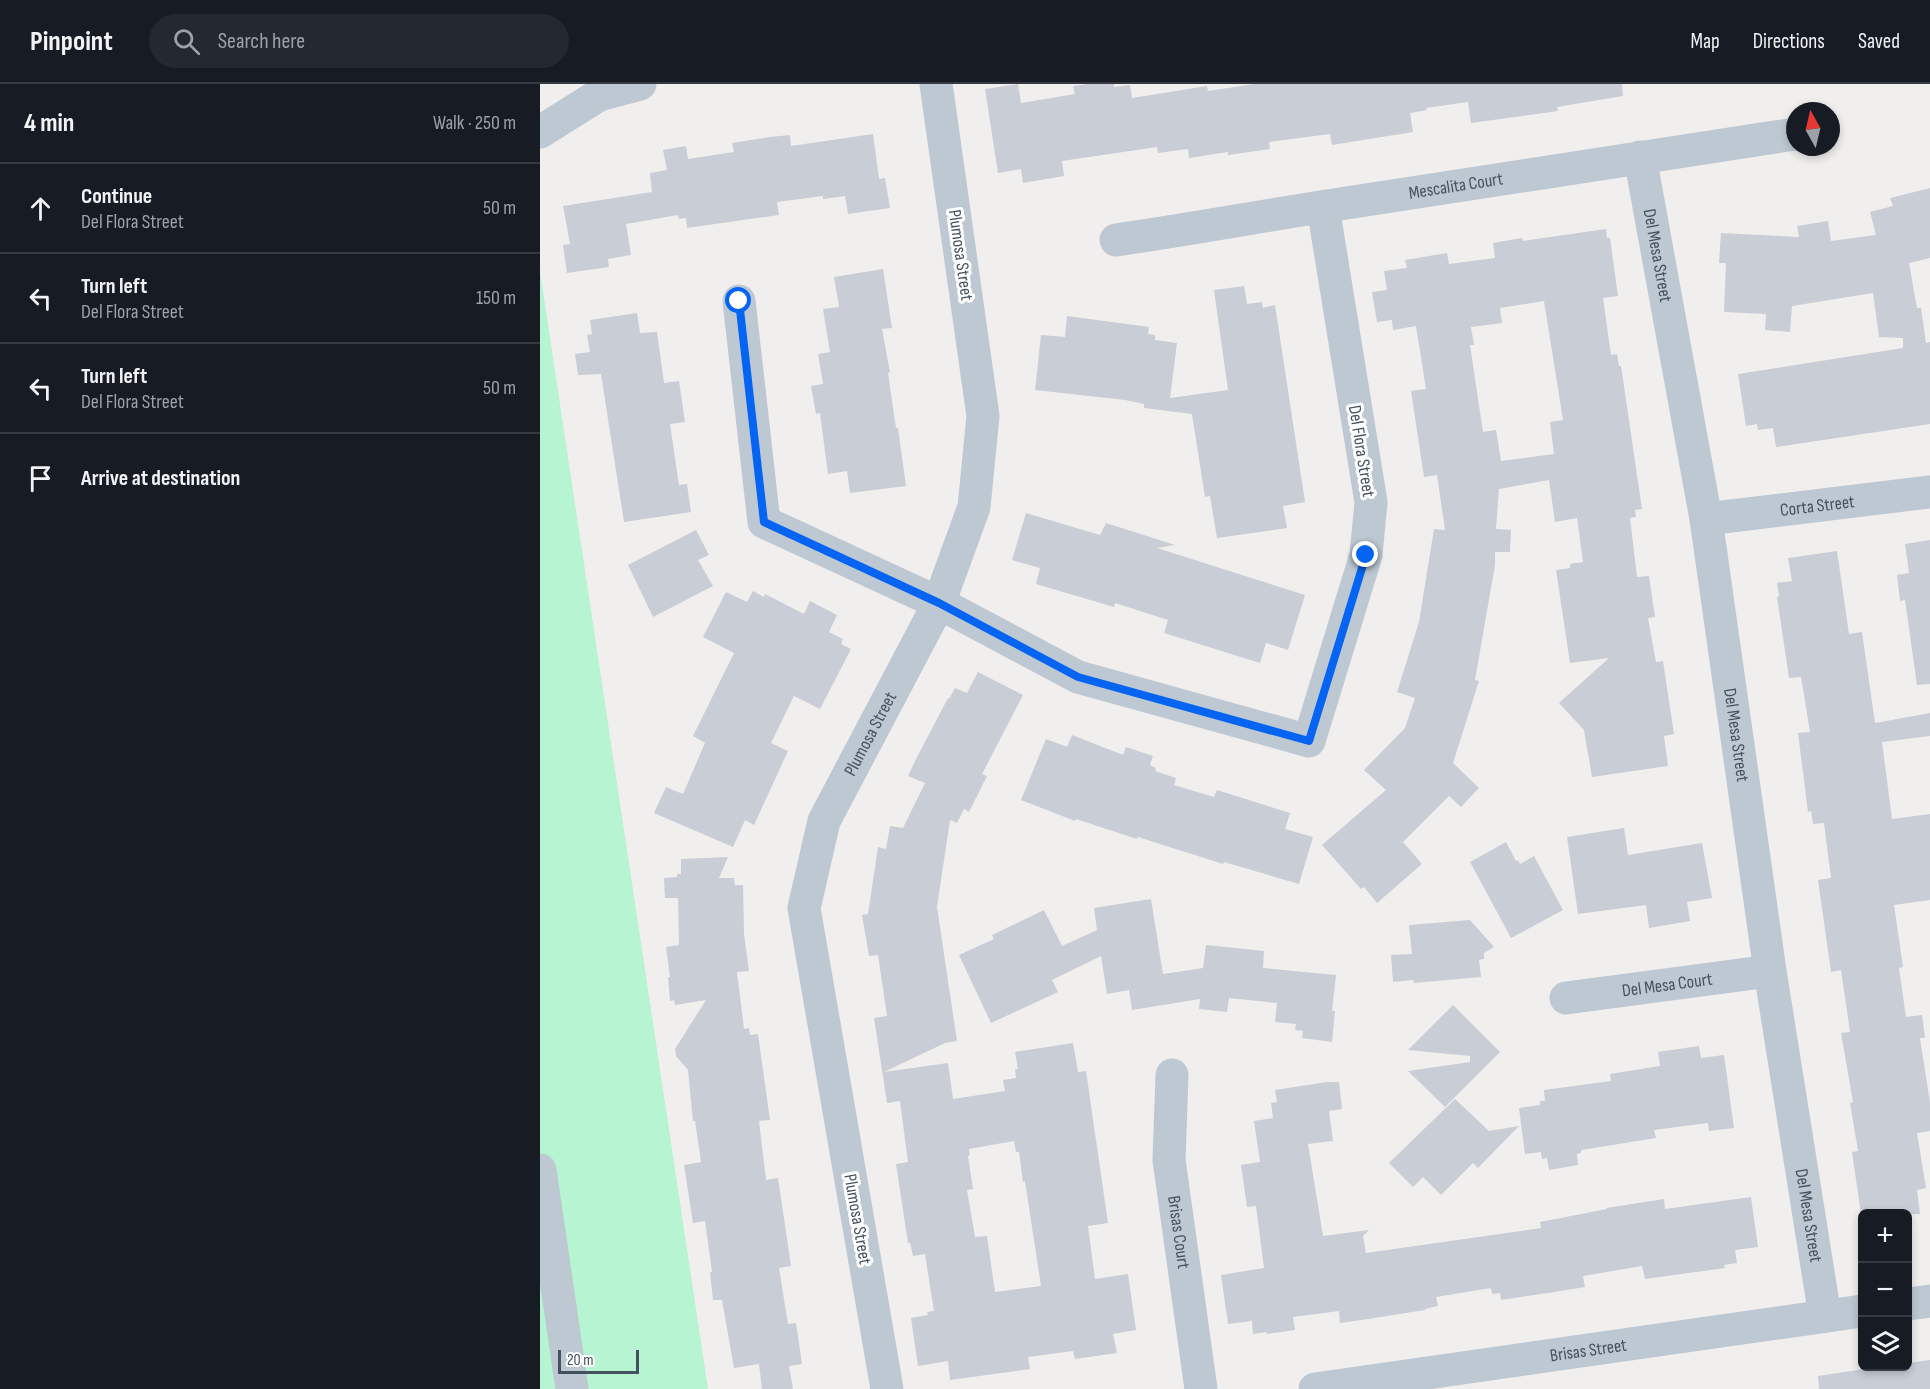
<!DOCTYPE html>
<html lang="en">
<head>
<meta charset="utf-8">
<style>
	body { margin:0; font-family:"Sofia Sans Condensed",sans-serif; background:#242831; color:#f1f3f6 }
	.controls { position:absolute; right:18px; bottom:18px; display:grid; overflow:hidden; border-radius:9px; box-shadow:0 3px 9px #0003 }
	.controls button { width:54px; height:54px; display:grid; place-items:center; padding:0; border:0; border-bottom:2px solid #363941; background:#171b24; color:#f1f3f6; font:30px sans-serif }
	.compass { position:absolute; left:1246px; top:18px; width:54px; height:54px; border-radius:50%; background:#171b24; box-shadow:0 3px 9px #0003; rotate:352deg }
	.scale { position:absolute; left:18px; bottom:15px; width:81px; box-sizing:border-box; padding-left:6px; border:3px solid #44515e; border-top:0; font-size:16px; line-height:21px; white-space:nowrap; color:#44515e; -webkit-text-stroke:4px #fff; paint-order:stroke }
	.stop { position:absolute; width:18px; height:18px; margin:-14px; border:4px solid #0664f3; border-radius:50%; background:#fff }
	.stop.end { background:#0664f3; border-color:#fff; box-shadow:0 2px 6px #0008 }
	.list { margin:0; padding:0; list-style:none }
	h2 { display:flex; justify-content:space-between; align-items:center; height:78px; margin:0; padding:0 24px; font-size:26px }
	h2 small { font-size:20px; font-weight:400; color:#9ea1a6 }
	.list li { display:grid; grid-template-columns:39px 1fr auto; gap:18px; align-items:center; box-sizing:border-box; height:90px; padding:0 24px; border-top:2px solid #363941 }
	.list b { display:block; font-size:22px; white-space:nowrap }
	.list p { margin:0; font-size:20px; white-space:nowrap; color:#9ea1a6 }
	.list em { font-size:20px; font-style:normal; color:#9ea1a6 }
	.icon { flex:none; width:33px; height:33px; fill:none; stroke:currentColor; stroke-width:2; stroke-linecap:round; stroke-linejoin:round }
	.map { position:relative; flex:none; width:1390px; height:1305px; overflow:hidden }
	header { display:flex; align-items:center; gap:36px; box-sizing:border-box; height:84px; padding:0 30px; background:#171b24; border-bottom:2px solid #363941 }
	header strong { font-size:28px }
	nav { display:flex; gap:33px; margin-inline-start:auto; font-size:21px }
	.search { width:420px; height:54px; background:#242831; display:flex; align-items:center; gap:15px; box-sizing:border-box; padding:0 21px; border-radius:33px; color:#9ea1a6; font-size:22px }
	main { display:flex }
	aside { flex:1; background:#171b24 }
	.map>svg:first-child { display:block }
	.grass { fill:#b7f4d1 }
	.building { fill:#c9cdd5; fill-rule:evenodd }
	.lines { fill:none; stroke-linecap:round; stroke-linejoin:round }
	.minor { stroke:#bdc8d2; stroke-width:33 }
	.route { stroke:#0664f3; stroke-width:8 }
	.labels { text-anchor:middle; stroke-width:6; stroke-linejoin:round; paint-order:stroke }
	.street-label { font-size:18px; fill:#44515e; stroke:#fff }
</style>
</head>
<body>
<header>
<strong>Pinpoint</strong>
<div class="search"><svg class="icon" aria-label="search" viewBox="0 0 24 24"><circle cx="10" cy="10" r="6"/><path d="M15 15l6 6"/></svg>Search here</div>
<nav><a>Map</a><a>Directions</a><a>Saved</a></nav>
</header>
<main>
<aside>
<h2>4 min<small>Walk · 250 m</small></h2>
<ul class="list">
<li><svg class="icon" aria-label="ahead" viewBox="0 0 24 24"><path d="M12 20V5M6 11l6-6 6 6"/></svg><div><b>Continue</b><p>Del Flora Street</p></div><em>50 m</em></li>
<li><svg class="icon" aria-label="left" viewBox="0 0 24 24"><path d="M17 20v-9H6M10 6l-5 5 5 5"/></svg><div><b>Turn left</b><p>Del Flora Street</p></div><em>150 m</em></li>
<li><svg class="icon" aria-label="left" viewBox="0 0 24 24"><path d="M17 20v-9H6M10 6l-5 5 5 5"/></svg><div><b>Turn left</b><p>Del Flora Street</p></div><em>50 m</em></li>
<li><svg class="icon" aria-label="arrive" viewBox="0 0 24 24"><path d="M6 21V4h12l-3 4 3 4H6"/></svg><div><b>Arrive at destination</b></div></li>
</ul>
</aside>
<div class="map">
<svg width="1390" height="1305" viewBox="0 0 1390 1305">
	<rect width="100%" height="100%" fill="#f1eeee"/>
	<path class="grass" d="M 0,187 L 168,1305 L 0,1305 Z"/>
	<path class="building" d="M 478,0 L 481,19 L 535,10 L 533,2 L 548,0 L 574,0 L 574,3 L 590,1 L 592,14 L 667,2 L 668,7 L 714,0 L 1082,0 L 1083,12 L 1017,23 L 1018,27 L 931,39 L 928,18 L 886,24 L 887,26 L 870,29 L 873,48 L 792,61 L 790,50 L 729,58 L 730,65 L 688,71 L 688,68 L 649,74 L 648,65 L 618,69 L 617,63 L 522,77 L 524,92 L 483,99 L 481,85 L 458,89 L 445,5 Z
		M 333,50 L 339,95 L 345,94 L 350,124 L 308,130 L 305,112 L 283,115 L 283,112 L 237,118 L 239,131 L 147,144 L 146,134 L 139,135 L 138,131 L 86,140 L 91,171 L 68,175 L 69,183 L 27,189 L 23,161 L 30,160 L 23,122 L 112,108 L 110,89 L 127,86 L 123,66 L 146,62 L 148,75 L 194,68 L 192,59 L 230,53 L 250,51 L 251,62 Z
		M 1390,104 L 1390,174 L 1369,179 L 1377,224 L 1381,224 L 1386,259 L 1390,258 L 1390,340 L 1236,363 L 1233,344 L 1218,346 L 1217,340 L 1206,342 L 1198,290 L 1363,264 L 1363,254 L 1339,253 L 1333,209 L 1252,222 L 1250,248 L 1225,246 L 1226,230 L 1184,228 L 1186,179 L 1179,179 L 1181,149 L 1259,153 L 1257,142 L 1288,137 L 1291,157 L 1336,151 L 1330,128 L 1353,122 L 1350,114 Z
		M 1066,145 L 1067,154 L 1070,154 L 1078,212 L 1063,214 L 1071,271 L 1077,270 L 1079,282 L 1081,282 L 1102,425 L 1095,426 L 1096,433 L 1090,434 L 1097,493 L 1109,492 L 1115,533 L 1108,534 L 1116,578 L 1123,577 L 1134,650 L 1124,652 L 1128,682 L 1052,693 L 1044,646 L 1019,619 L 1069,574 L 1030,579 L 1016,486 L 1030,484 L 1030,480 L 1043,478 L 1037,434 L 1015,438 L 1009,396 L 959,405 L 956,445 L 971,446 L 970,468 L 955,468 L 955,481 L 935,596 L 939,597 L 913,679 L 939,704 L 921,723 L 909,712 L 863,758 L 882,780 L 837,819 L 824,803 L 821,805 L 782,761 L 846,706 L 824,686 L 865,644 L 875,614 L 857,608 L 879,538 L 894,445 L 905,446 L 897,391 L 884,393 L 871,307 L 886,305 L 876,242 L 853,246 L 852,236 L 837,238 L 832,208 L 847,206 L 844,187 L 867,184 L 865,176 L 907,169 L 909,180 L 955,174 L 953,159 L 982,154 L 983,157 ZM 1004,217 L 1023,336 L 1010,338 L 1014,370 L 961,377 L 956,346 L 943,348 L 930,261 L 934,261 L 931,243 L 962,239 L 960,224 Z
		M 343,185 L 352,244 L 342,245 L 350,288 L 348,289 L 356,344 L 358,344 L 366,402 L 310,409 L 307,387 L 288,390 L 280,329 L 276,330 L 271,302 L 283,300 L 278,270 L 290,268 L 283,225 L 299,223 L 294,193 Z
		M 704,202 L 707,220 L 722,218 L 723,224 L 735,221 L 765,418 L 743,422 L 747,444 L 677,454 L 670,412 L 665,413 L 652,330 L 604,324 L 604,320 L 585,316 L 495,306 L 501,251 L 525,253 L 527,232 L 609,243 L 608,250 L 615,251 L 615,256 L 637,259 L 630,314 L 688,306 L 674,206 Z
		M 97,229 L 100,249 L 117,248 L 124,299 L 139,297 L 145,338 L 130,340 L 139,401 L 147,400 L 151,428 L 84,438 L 61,290 L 38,291 L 35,270 L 50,268 L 47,251 L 52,250 L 50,236 Z
		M 486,429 L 560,451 L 566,439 L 635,461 L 617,464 L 765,511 L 748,566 L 726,559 L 720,579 L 624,549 L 628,536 L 575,519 L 574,523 L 496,500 L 500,484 L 472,476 Z
		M 156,446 L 169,471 L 158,476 L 173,502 L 113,533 L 88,481 Z
		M 1390,456 L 1390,600 L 1377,601 L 1365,516 L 1360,517 L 1357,491 L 1369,489 L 1365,460 Z
		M 1297,467 L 1309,550 L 1322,548 L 1335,639 L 1390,629 L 1390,652 L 1342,658 L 1352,735 L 1390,730 L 1390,816 L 1354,821 L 1363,883 L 1359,884 L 1366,933 L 1382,931 L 1385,954 L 1380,954 L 1390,1019 L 1390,1047 L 1377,1049 L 1386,1104 L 1377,1106 L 1380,1130 L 1321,1130 L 1312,1068 L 1318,1067 L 1310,1019 L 1313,1018 L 1301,949 L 1310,948 L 1301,886 L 1291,888 L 1278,796 L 1291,794 L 1284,739 L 1273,740 L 1271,727 L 1268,728 L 1258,649 L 1270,648 L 1261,593 L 1249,594 L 1237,513 L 1239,512 L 1237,499 L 1252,497 L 1248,474 Z
		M 213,507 L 224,513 L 225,510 L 264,530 L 270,517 L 297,531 L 289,548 L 303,555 L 301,560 L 311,565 L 280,625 L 254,612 L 231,659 L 248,667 L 214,741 L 205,736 L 193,763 L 114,729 L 126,703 L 143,710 L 165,659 L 153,652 L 194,569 L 163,553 L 186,508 L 207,518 Z
		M 438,588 L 483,611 L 442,690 L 447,692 L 429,728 L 424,725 L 417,739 L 410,736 L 397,823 L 417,957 L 405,959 L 344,988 L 408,979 L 413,1015 L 465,1007 L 463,996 L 476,994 L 475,985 L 478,985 L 475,968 L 533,959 L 538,988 L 546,987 L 568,1139 L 548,1142 L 555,1195 L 588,1190 L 596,1246 L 573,1250 L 577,1269 L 535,1275 L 533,1267 L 488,1273 L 490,1285 L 410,1296 L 408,1277 L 378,1282 L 371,1234 L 388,1231 L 387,1228 L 394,1227 L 385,1170 L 373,1172 L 370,1159 L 368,1159 L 356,1080 L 368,1078 L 360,1017 L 347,1019 L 334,934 L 347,932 L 338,871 L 329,872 L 322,831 L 328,830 L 338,763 L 346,765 L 350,742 L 363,744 L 385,699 L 368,692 L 375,677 L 408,614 L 409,615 L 415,604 L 427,609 ZM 474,1057 L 476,1068 L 479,1068 L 483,1098 L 485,1097 L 501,1202 L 455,1208 L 447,1152 L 435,1153 L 427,1106 L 433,1105 L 428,1072 L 430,1071 L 429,1065 Z
		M 532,651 L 583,671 L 586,663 L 613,672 L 610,681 L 616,684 L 615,687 L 636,694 L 634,701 L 674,713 L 677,706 L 750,729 L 745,745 L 773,753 L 759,800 L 684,778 L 683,780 L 598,753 L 597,755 L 536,735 L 535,737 L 481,716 L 506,655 L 527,663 Z
		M 1084,744 L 1088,771 L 1162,759 L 1172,814 L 1147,818 L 1150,837 L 1109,844 L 1106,821 L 1038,830 L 1027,753 Z
		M 966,758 L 976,777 L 978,776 L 980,780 L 994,772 L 1023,826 L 971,854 L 930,778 Z
		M 188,773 L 179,794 L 194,794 L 195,801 L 203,801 L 204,850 L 209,887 L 197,888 L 204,945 L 209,944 L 210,951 L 218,950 L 230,1036 L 219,1037 L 226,1096 L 238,1094 L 251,1182 L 239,1184 L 248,1240 L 256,1239 L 262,1280 L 249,1282 L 253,1305 L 222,1305 L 219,1280 L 194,1284 L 182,1216 L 173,1216 L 170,1188 L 172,1188 L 165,1137 L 153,1139 L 144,1081 L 161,1078 L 155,1037 L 153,1037 L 148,986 L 136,972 L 135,965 L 166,916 L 135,921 L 134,916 L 130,917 L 128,893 L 130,893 L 126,863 L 139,861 L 138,814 L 125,814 L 124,794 L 137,793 L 137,790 L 141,790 L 141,775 Z
		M 611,815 L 623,890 L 663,884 L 666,861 L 724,867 L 723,884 L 796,891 L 792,927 L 795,927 L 792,958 L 762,954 L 763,947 L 755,946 L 756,940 L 735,938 L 737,919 L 689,914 L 687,928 L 659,925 L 660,915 L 592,926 L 589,906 L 567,910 L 561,872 L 512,896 L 518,908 L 451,939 L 419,871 L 454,855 L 452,851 L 504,826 L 522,862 L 557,846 L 554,824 Z
		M 930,836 L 954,863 L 944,869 L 944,875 L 939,876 L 941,893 L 874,899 L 873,896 L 853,898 L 851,871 L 872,870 L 869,841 Z
		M 913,921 L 960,968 L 905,1023 L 868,987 L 930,978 L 930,972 L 868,966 Z
		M 1159,962 L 1161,974 L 1184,971 L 1194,1044 L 1169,1047 L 1168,1039 L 1114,1046 L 1116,1054 L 1041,1066 L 1041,1069 L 1037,1070 L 1038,1081 L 1009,1086 L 1007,1074 L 1002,1075 L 1001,1068 L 985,1070 L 979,1024 L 1000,1021 L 1000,1017 L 1005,1017 L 1004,1006 L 1071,997 L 1070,990 L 1120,982 L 1118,968 Z
		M 787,998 L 799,998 L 802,1025 L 789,1027 L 793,1057 L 768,1060 L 783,1152 L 829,1146 L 823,1152 L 826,1169 L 1001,1144 L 1000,1138 L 1067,1125 L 1066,1124 L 1124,1115 L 1125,1125 L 1211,1113 L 1218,1163 L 1195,1166 L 1197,1179 L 1184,1181 L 1185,1184 L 1105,1195 L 1102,1182 L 1043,1192 L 1045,1203 L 1008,1209 L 961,1216 L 960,1209 L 952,1210 L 951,1204 L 896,1213 L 898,1222 L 885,1225 L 885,1226 L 828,1235 L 800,1239 L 799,1227 L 753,1233 L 755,1246 L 727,1250 L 726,1248 L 713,1250 L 712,1237 L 688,1240 L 681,1191 L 724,1184 L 716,1122 L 707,1123 L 701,1081 L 720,1078 L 714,1037 L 733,1034 L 731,1019 L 737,1018 L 735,1006 Z
		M 915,1015 L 949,1047 L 979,1042 L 938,1084 L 933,1079 L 901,1111 L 883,1093 L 873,1103 L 849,1079 Z
		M 1390,1276 L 1390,1305 L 1279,1305 L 1278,1292 L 1344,1282 L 1368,1282 L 1368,1279 Z"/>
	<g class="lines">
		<g class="minor">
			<path d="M 0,48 L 59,11 L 100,0"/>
			<path id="s1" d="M 1100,73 L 1166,435 L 1230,887 L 1285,1232"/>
			<path id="s2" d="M 576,156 C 646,146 716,133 787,122 C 943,97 1099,73 1255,50"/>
			<path d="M 199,217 L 224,438 L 399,519 L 538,593 L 769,657 L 826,471 L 831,418 L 783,123"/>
			<path id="s3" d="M 1166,435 L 1390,408"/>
			<path id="s4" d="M 1026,914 L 1230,887"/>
			<path id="s5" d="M 632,991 L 629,1076 L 661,1305"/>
			<path d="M 0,1086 L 32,1305"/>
			<path d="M 1368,1220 L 1390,1217"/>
			<path id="s6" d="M 347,1305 L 264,824 L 284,737 L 399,519 L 434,423 L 443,332 L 396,0"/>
			<path id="s7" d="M 775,1305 L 1322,1227"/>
		</g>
	</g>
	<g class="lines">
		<path class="route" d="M 199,217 L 224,438 L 399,519 L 538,593 L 769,657 L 826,471"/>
	</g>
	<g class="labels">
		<g class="street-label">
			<text dy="6" stroke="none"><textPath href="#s2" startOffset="344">Mescalita Court</textPath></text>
			<text transform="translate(421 171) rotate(82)" y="6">Plumosa Street</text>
			<text dy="6" stroke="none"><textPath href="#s1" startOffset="100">Del Mesa Street</textPath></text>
			<text transform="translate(822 367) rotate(81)" y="6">Del Flora Street</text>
			<text dy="6" stroke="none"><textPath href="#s3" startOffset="112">Corta Street</textPath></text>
			<text dy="6" stroke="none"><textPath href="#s6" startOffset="676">Plumosa Street</textPath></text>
			<text dy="6" stroke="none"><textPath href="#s1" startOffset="586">Del Mesa Street</textPath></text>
			<text dy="6" stroke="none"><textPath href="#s4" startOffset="102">Del Mesa Court</textPath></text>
			<text dy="6" stroke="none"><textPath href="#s1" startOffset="1072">Del Mesa Street</textPath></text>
			<text transform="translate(318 1135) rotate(80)" y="6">Plumosa Street</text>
			<text dy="6" stroke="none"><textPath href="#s5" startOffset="158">Brisas Court</textPath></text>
			<text dy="6" stroke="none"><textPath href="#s7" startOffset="276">Brisas Street</textPath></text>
		</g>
	</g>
</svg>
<div class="controls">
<button>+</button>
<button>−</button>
<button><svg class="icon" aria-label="layers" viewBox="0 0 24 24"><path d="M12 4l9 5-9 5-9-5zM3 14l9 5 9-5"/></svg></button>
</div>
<svg class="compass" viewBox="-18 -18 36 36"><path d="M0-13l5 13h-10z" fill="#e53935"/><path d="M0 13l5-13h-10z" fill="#9ea1a6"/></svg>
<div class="scale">20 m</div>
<div class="stop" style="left:199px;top:217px"></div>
<div class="stop end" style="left:826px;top:471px"></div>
</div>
</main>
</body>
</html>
